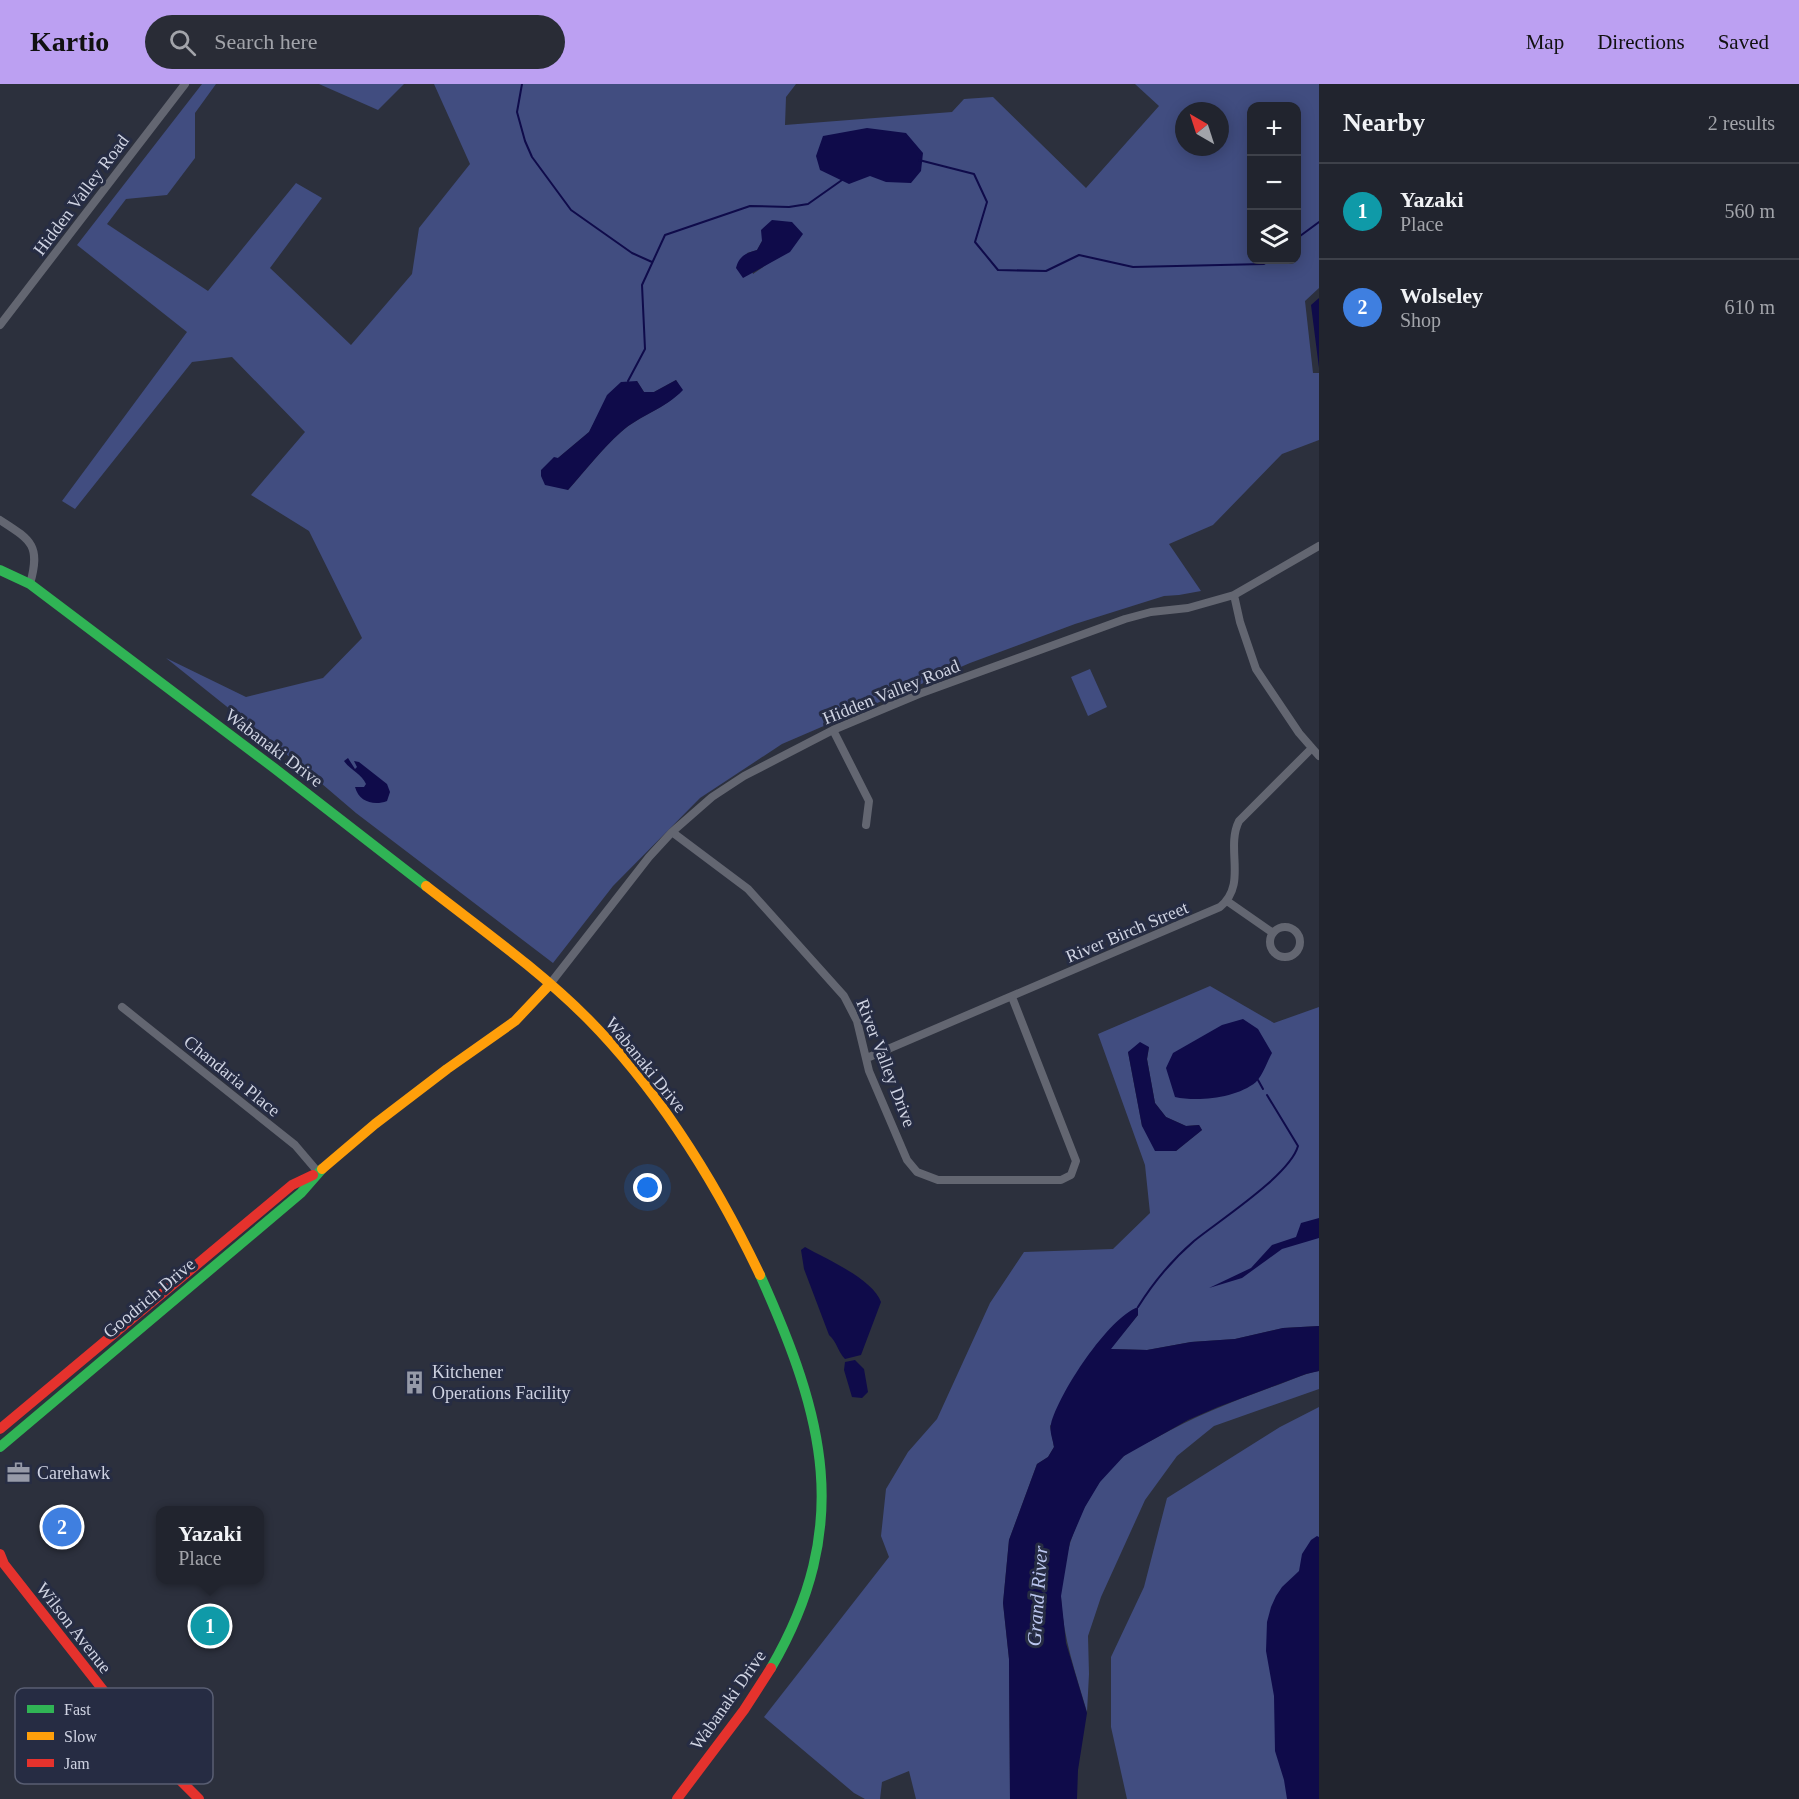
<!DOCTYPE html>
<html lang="en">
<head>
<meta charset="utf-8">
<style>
	body { margin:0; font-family:"Times New Roman",serif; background:#292c36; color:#f1f3f6 }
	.controls { position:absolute; right:18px; top:18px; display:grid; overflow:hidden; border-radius:12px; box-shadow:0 3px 15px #0003 }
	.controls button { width:54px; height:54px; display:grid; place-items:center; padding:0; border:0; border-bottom:2px solid #3e414a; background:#21242e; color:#f1f3f6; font:30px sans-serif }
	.compass { position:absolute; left:1175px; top:18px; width:54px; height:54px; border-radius:50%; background:#21242e; box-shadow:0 3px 15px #0003; rotate:321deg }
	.you { position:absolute; left:648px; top:1104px; width:21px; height:21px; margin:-15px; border:4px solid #fff; border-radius:50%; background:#1a73e8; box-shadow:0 0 0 9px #1a73e833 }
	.badge { display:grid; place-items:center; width:39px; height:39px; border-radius:50%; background:#bca0f2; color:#fff; font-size:20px; font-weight:700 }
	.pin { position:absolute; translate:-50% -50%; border:3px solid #fff; box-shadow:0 2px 6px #0006 }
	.popup { position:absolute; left:156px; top:1422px; width:108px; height:78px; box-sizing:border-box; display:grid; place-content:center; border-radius:12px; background:#21242e; filter:drop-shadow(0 2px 4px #0005); font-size:20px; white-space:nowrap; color:#a2a4aa }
	.popup b { font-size:22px; color:#f1f3f6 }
	.popup::after { content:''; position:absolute; left:50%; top:100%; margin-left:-12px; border:12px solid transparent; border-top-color:#21242e }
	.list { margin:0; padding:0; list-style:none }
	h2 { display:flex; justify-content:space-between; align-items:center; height:78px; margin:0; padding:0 24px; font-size:26px }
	h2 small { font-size:20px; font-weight:400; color:#a2a4aa }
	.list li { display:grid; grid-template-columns:39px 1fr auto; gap:18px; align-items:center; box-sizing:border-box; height:96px; padding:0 24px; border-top:2px solid #3e414a }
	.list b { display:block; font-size:22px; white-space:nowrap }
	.list p { margin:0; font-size:20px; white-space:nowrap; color:#a2a4aa }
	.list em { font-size:20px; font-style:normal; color:#a2a4aa }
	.icon { flex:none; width:33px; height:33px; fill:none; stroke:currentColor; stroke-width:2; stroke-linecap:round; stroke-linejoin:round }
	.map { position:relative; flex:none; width:1319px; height:1715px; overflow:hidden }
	header { display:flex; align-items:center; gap:36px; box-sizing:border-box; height:84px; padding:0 30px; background:#bca0f2; color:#111 }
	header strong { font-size:28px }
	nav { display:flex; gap:33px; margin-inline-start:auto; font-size:21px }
	.search { width:420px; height:54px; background:#292c36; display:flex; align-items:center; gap:15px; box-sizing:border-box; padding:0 21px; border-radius:33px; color:#a2a4aa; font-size:22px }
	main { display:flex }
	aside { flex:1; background:#21242e }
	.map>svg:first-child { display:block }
	.green { fill:#414d80; fill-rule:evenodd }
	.water { fill:#0f0b4a }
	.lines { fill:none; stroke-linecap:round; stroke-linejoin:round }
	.stream { stroke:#0f0b4a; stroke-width:2 }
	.street { stroke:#636671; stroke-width:8 }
	.fast { stroke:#30b455; stroke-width:10 }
	.slow { stroke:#ff9f0a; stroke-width:10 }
	.jam { stroke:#e5322d; stroke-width:10 }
	.labels { text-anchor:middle; stroke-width:6; stroke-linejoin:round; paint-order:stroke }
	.street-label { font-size:18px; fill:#cfd3e2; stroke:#262c43 }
	.poi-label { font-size:18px; fill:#cfd3e2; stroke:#262c43; text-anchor:start }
	.water-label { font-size:20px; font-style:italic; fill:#bbc7f0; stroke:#262c43 }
	.key { fill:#262c43; stroke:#595e73; stroke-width:1.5 }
	.key-label { font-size:16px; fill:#cfd3e2 }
</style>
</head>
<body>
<header>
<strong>Kartio</strong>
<div class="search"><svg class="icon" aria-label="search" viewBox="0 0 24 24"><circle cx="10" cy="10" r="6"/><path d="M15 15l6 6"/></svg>Search here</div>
<nav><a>Map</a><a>Directions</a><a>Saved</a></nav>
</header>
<main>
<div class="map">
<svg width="1319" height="1715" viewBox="0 0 1319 1715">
	<rect width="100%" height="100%" fill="#2c303d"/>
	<path class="green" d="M 202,0 L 216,0 L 195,29 L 195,74 L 167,111 L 126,115 L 107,140 L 208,207 L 296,99 L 322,114 L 270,184 L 351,261 L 412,190 L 419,144 L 470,80 L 434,0 L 796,0 L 786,13 L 785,41 L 952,28 L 964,15 L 993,13 L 1086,104 L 1159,22 L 1135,0 L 1319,0 L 1319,204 L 1305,217 L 1313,289 L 1319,289 L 1319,356 L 1282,370 L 1213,441 L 1169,460 L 1201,507 L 1179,511 L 1164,512 L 1075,540 L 970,579 L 782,660 L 700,714 L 613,802 L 553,879 L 356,729 L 301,682 L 166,574 L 246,613 L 323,594 L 362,554 L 309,447 L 251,411 L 305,348 L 232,273 L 192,278 L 75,425 L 62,417 L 187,248 L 77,161 ZM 1252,22 L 1296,22 L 1296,176 L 1252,176 ZM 1184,27 L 1220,27 L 1220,63 L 1184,63 ZM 762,157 L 769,179 L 753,190 L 747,169 L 757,166 ZM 676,296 L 682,306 C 665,325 640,331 621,348 C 602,365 585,387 568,406 L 558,374 L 589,348 L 598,332 L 637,297 L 644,308 L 654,308 Z
		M 319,0 L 404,0 L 378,26 Z
		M 1090,585 L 1107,623 L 1088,632 L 1071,593 Z
		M 1210,902 L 1274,939 L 1319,923 L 1319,1242 L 1283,1244 L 1235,1255 L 1191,1258 L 1147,1266 L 1110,1265 L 1138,1231 L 1138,1224 L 1050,1342 L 1054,1363 L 1048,1373 L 1037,1380 L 1009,1456 L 1003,1519 L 1009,1575 L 1010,1715 L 916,1715 L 909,1687 L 882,1698 L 880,1715 L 865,1715 L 854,1709 L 764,1633 L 889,1473 L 881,1452 L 886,1405 L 908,1368 L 937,1335 L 990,1219 L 1024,1168 L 1113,1165 L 1150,1129 L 1145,1081 L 1098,950 ZM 1149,963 L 1147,975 L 1155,1019 L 1166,1033 L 1186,1042 L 1199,1041 L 1202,1046 L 1176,1067 L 1142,1042 L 1128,968 Z
		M 1319,1287 L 1319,1305 L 1214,1342 L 1177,1372 L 1145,1416 L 1101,1513 L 1088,1552 L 1089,1590 L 1087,1628 C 1076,1590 1063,1554 1061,1514 C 1060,1469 1088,1399 1124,1372 C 1133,1364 1145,1360 1156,1354 C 1193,1333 1231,1318 1272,1303 C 1288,1298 1302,1290 1319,1287 Z
		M 1319,1323 L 1319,1715 L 1127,1715 L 1111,1643 L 1111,1573 L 1144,1503 L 1167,1414 L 1280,1343 Z"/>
	<path class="water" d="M 867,44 L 906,49 L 923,69 L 921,87 L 911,99 L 886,98 L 870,92 L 849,100 L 820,86 L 816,72 L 823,52 Z
		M 772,136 L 792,138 L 803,150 L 790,168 L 743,194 L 736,184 C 739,172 746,169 757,166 L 762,157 L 761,146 Z
		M 1319,214 L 1319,284 L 1311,221 Z
		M 676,296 L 683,306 C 665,325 640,331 621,348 C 602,365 585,387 568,406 L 545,401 L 541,392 L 541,386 L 554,373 L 558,374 L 589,348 L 607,311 L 621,298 L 637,297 L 644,308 L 654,308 Z
		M 348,674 L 355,685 L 357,683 L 354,677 L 359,678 L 387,700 L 390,708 L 387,717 C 374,722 359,718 355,703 L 364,703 L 366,700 C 362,690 350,686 344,677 Z
		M 1243,935 L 1258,945 L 1272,969 C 1267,978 1263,991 1256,998 C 1237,1014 1198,1018 1175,1013 L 1166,984 L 1173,969 L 1222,941 Z
		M 1140,958 L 1149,963 L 1147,975 L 1155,1019 L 1166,1033 L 1186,1042 L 1199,1041 L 1202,1046 L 1176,1067 L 1155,1067 L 1142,1042 L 1128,968 Z
		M 1319,1134 L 1319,1154 L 1282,1165 L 1242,1194 L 1209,1204 L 1251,1184 L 1272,1161 L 1296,1153 L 1301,1139 Z
		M 805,1163 C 826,1175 873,1195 881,1218 L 861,1271 L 845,1275 C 838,1268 837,1258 829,1251 L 804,1185 L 801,1166 Z
		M 1138,1223 L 1138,1231 L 1111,1265 L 1147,1266 L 1191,1258 L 1235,1255 L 1283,1244 L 1319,1242 L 1319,1287 L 1306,1290 L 1218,1323 L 1188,1336 L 1124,1372 L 1100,1398 L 1085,1423 L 1070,1458 L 1061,1512 L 1066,1559 L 1087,1629 L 1078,1686 L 1077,1715 L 1010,1715 L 1009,1575 L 1003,1519 L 1009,1456 L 1037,1380 L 1048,1373 L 1054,1363 C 1053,1356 1049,1346 1051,1340 C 1059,1309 1108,1234 1138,1223 Z
		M 855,1276 L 864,1285 L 868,1308 L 862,1314 L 852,1313 L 844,1286 L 845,1278 Z
		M 1317,1452 L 1319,1453 L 1319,1715 L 1287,1715 L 1284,1696 L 1275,1667 L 1274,1612 L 1266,1567 L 1267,1538 L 1271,1523 L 1276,1512 L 1282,1503 L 1299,1487 L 1302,1470 L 1311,1456 Z"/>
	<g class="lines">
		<path class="stream" d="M 522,0 L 517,28 L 525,57 L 532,73 L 571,126 L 632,169 L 652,178
			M 919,76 L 974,90 L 987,118 L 975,158 L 998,186 L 1046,187 L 1079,171 L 1133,183 L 1264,180 L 1270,176
			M 1296,155 L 1319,138
			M 628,297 L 645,265 L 642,201 L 665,151 L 750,122 L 789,123 L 808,120 L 842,96
			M 1258,996 L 1263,1005
			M 1138,1223 C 1153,1199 1172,1176 1194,1157 C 1220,1136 1290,1091 1298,1062 L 1267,1011"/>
		<path class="street" d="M 0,241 L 185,0
			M 0,436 C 31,456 41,461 30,500
			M 1234,511 L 1240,538 L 1256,585 L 1299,649 L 1319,672
			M 833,646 L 869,717 L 866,741
			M 672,748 L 748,805 L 844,912 L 857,937 L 869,987 L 907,1076 L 917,1088 L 938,1096 L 1061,1096 L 1071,1091 L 1076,1077 L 1012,913
			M 1227,817 L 1273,849
			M1270 858a15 15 0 1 1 30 0a15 15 0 1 1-30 0Z
			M 550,900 L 649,773 L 672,748 L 712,713 L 744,692 L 833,646 L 919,610 L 1125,535 L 1151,528 L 1188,524 L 1234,511 L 1319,462
			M 122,923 L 295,1061 L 318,1088
			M 867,974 L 1220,823 C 1248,800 1225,765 1239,737 L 1311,665"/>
		<path class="fast" d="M 0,486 L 30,500 L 274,684 L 426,802
			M 760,1191 C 824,1333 854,1441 771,1584
			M 0,1363 L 301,1109 L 322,1085"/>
		<path class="slow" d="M 426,802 C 481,845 539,886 588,935 C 661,1009 715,1097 760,1191
			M 322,1085 L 375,1040 L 447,985 L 515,937 L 550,900"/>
		<path class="jam" d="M 0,1345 L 292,1101 L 313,1091
			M 0,1470 L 4,1480 L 151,1667 L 199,1715
			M 677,1715 L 744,1626 L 771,1584"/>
	</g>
	<defs>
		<symbol id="building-bare" viewBox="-9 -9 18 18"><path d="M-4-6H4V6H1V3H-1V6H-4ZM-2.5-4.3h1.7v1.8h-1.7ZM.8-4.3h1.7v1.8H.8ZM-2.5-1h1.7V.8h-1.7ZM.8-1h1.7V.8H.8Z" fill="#969aa8" stroke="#262c43" stroke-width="2.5" paint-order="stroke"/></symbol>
		<symbol id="office-bare" viewBox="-9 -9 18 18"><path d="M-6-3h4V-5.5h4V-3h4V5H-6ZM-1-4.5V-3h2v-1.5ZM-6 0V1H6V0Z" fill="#969aa8" stroke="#262c43" stroke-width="2.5" paint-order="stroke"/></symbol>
	</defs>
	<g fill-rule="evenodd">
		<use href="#building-bare" x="398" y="1282" width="33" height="33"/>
		<use href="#office-bare" x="2" y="1372" width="33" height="33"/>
	</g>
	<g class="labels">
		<g class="street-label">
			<text transform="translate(81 111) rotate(-53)" y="6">Hidden Valley Road</text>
			<text transform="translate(891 608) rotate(-22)" y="6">Hidden Valley Road</text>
			<text transform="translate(274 664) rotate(37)" y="6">Wabanaki Drive</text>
			<text transform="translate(1127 848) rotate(-23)" y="6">River Birch Street</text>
			<text transform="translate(886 979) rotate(69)" y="6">River Valley Drive</text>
			<text transform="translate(646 981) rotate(51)" y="6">Wabanaki Drive</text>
			<text transform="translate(232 992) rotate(39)" y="6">Chandaria Place</text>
			<text transform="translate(149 1214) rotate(-40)" y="6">Goodrich Drive</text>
			<text transform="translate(74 1544) rotate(52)" y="6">Wilson Avenue</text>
			<text transform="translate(728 1616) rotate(-55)" y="6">Wabanaki Drive</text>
		</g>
		<g class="poi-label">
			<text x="432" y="1294">Kitchener<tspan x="432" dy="21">Operations Facility</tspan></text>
			<text x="37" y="1395">Carehawk</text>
		</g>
		<g class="water-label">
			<text transform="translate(1037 1512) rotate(-86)" y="7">Grand River</text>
		</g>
	</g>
	<rect x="15" y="1604" width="198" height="96" rx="9" class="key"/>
	<rect x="27" y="1621" width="27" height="8" fill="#30b455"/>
	<rect x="27" y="1648" width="27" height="8" fill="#ff9f0a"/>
	<rect x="27" y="1675" width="27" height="8" fill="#e5322d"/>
	<g class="key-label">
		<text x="64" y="1631">Fast</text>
		<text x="64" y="1658">Slow</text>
		<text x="64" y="1685">Jam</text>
	</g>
</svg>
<div class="controls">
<button>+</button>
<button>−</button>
<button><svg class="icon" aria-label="layers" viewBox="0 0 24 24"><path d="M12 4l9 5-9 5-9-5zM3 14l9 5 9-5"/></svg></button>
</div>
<svg class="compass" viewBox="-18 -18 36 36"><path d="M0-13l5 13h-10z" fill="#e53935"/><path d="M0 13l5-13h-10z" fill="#a2a4aa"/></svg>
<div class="you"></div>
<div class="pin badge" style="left:210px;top:1542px;background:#0f9aa8">1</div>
<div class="popup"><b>Yazaki</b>Place</div>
<div class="pin badge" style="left:62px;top:1443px;background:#3f7fe0">2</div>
</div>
<aside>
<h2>Nearby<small>2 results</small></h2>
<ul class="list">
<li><span class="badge" style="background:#0f9aa8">1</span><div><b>Yazaki</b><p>Place</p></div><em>560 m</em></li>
<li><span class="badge" style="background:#3f7fe0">2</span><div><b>Wolseley</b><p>Shop</p></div><em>610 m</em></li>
</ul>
</aside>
</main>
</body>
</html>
